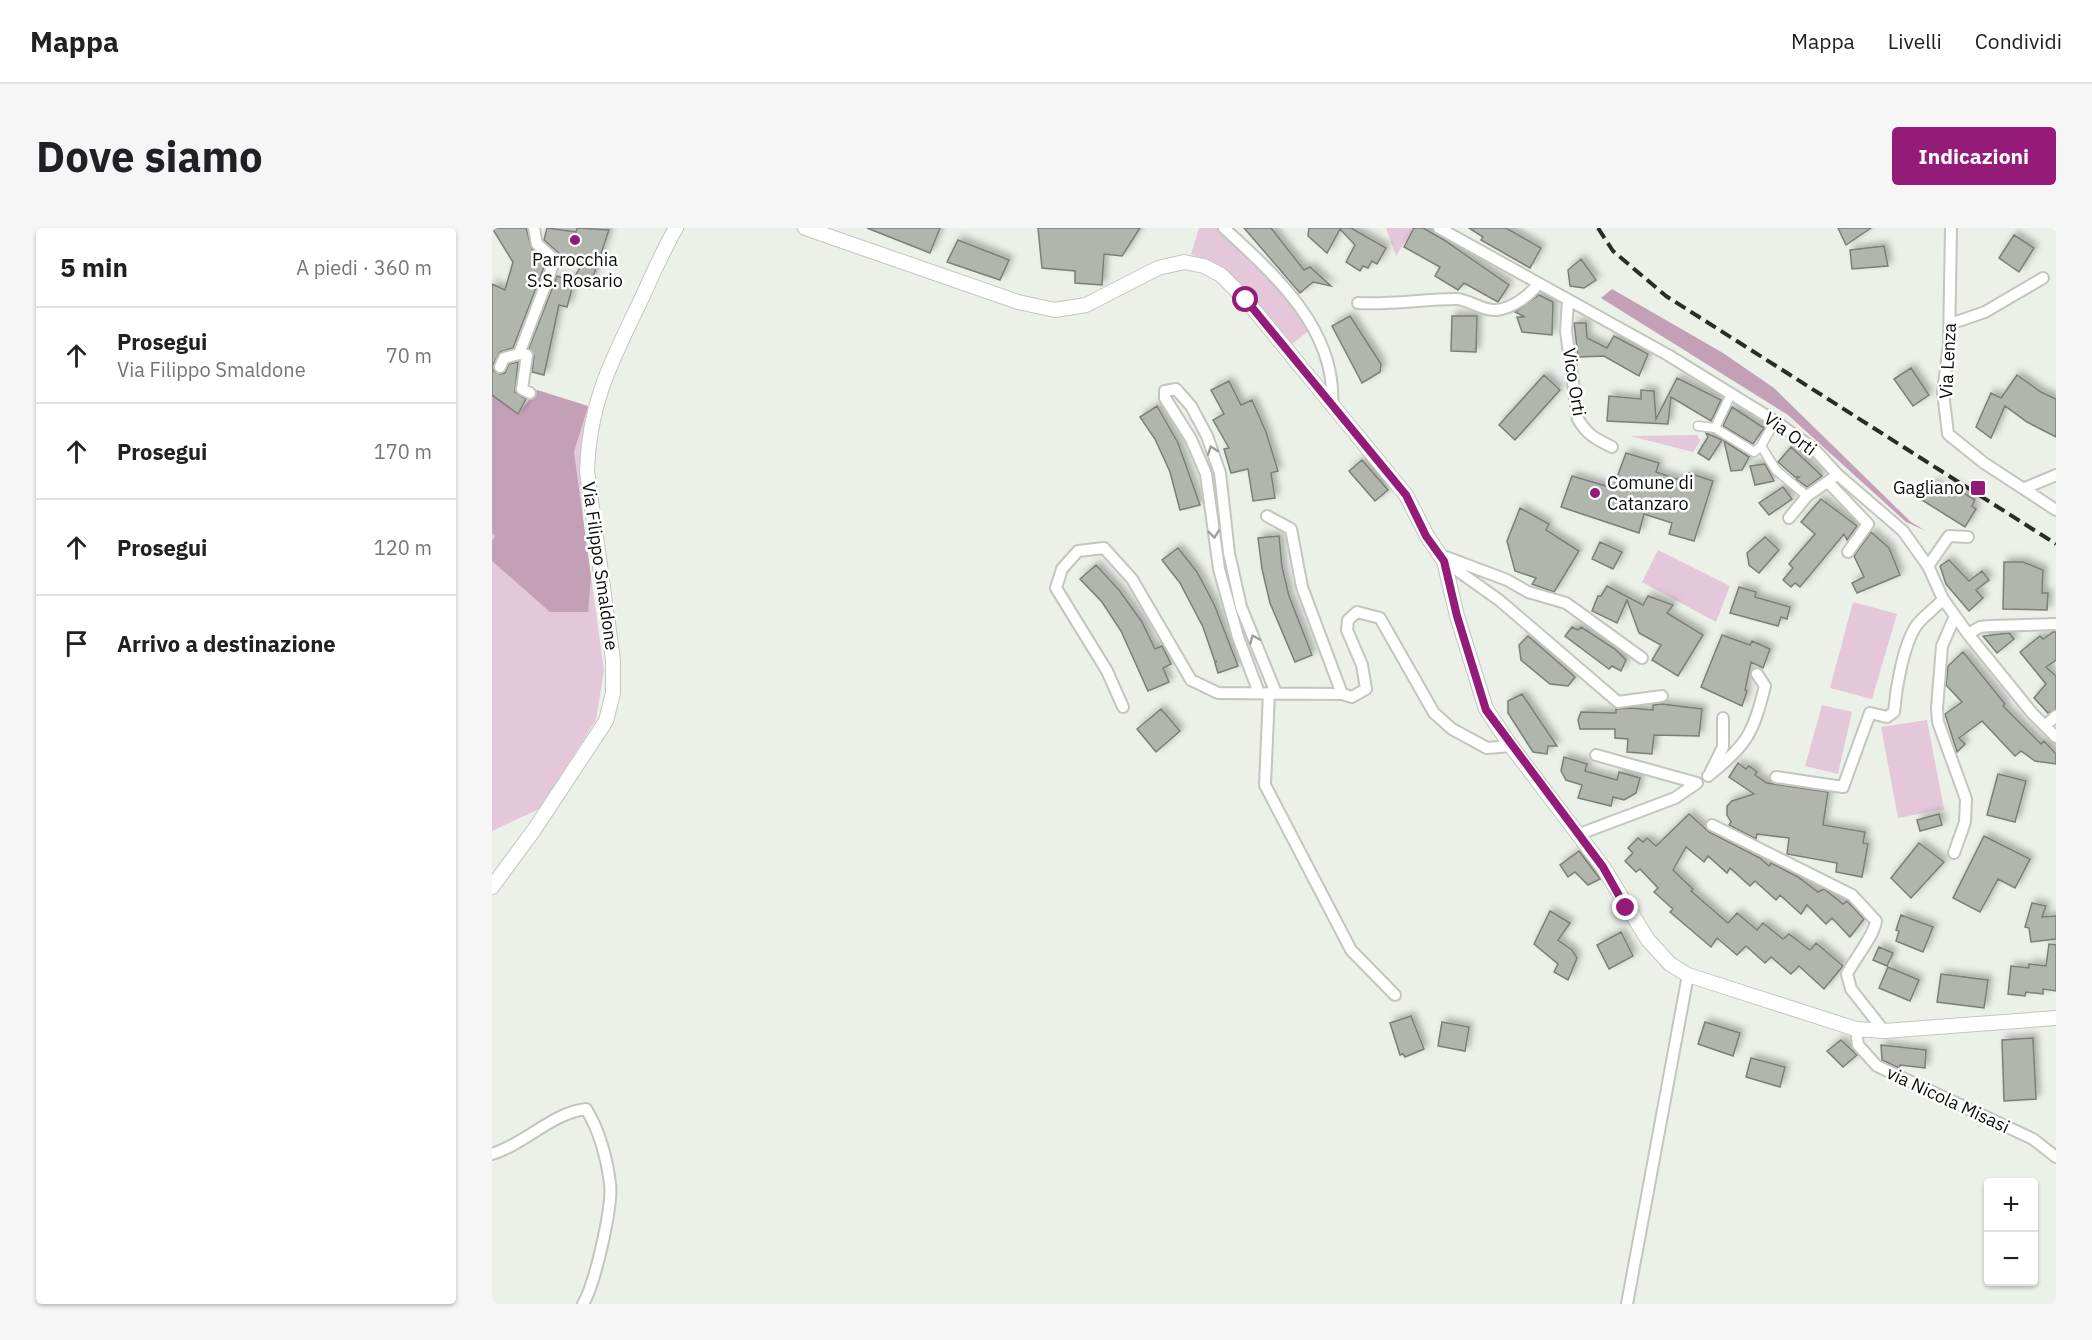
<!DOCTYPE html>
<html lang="it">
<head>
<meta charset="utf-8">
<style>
	body { margin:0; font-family:"IBM Plex Sans",sans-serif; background:#f6f6f6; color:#202124 }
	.controls { position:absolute; right:18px; bottom:18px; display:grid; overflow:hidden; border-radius:6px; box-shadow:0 2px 4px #0004 }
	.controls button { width:54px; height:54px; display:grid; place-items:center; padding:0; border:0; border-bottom:2px solid #e0e0e0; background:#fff; color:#202124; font:30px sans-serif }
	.stop { position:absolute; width:18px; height:18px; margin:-14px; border:4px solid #941b77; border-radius:50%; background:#fff }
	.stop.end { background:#941b77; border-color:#fff; box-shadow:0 2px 6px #0008 }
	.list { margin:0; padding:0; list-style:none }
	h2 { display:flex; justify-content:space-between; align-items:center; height:78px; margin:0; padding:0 24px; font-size:26px }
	h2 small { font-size:20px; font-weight:400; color:#757577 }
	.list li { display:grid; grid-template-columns:39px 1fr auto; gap:18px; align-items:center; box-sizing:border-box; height:96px; padding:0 24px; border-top:2px solid #e0e0e0 }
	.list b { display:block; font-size:22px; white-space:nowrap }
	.list p { margin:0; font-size:20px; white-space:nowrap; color:#757577 }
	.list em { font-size:20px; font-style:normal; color:#757577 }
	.icon { flex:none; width:33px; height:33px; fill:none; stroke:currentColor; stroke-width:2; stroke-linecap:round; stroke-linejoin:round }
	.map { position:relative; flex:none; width:1564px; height:1076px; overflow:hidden; border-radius:6px }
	header { display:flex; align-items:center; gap:36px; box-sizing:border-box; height:84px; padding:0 30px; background:#fff; border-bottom:2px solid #e0e0e0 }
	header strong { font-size:28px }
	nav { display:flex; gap:33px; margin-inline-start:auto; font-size:21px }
	.intro { display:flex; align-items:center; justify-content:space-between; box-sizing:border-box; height:144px; padding:0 36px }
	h1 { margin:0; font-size:42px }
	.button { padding:15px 27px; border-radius:6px; background:#941b77; color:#fff; font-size:21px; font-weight:700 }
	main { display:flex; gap:36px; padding:0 36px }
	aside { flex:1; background:#fff; border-radius:6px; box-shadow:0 2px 4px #0004 }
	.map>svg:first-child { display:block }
	.green { fill:#e4c8d9 }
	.forest { fill:#c4a0b7 }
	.building { fill:#b0b5ae; stroke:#7b7f79; stroke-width:1.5; filter:url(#shadow) }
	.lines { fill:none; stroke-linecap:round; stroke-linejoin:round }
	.pedestrian-casing { stroke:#c2c6bf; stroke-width:11 }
	.minor-casing { stroke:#c2c6bf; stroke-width:14 }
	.tertiary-casing { stroke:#c2c6bf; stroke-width:16 }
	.pedestrian { stroke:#fff; stroke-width:8 }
	.minor { stroke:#fff; stroke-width:10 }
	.tertiary { stroke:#fff; stroke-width:14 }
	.rail { stroke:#2a2c29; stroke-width:4; stroke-dasharray:12 6; stroke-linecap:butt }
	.oneway { stroke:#9d9e9d }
	.route { stroke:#941b77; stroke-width:8 }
	.poi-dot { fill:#941b77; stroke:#fff; stroke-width:2 }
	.labels { text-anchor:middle; stroke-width:5; stroke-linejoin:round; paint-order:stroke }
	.poi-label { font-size:18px; fill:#0b0d0a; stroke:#fff }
	.street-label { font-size:18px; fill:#0b0d0a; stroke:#fff }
</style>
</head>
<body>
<header>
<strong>Mappa</strong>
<nav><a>Mappa</a><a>Livelli</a><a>Condividi</a></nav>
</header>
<div class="intro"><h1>Dove siamo</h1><a class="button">Indicazioni</a></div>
<main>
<aside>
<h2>5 min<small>A piedi · 360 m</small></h2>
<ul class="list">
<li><svg class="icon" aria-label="ahead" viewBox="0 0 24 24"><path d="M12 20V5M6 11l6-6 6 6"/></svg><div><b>Prosegui</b><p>Via Filippo Smaldone</p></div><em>70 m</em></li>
<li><svg class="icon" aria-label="ahead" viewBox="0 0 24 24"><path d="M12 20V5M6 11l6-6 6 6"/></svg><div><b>Prosegui</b></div><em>170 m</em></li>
<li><svg class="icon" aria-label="ahead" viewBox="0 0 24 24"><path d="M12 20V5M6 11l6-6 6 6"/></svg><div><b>Prosegui</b></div><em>120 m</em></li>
<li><svg class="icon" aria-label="arrive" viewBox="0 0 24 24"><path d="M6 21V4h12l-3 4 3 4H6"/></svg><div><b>Arrivo a destinazione</b></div></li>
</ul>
</aside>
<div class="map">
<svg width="1564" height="1076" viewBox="0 0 1564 1076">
	<defs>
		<filter id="shadow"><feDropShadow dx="4" dy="-4" stdDeviation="3" flood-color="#0004"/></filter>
	</defs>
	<rect width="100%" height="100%" fill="#ebf0e9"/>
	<path class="green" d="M 707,0 L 728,0 L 778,42 L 820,100 L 799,117 L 733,41 L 699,26 Z
		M 894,0 L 922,0 L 904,28 Z
		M 45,162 L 101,180 L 88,230 L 91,291 L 112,442 L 104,492 L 47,581 L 0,603 L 0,167 L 26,186 Z
		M 1205,207 L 1208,213 L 1201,224 L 1138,208 Z
		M 1166,322 L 1238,358 L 1224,394 L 1150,354 Z
		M 1361,374 L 1405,386 L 1380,471 L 1338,460 Z
		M 1330,477 L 1360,484 L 1346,546 L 1313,538 Z
		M 1435,492 L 1452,581 L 1406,590 L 1389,499 Z"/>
	<path class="forest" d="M 1120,61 L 1231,125 L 1282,160 L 1419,294 L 1434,303 L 1414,294 L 1296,187 L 1109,70 Z
		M 45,162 L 96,178 L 82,224 L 99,349 L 96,384 L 58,384 L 0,333 L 0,313 L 3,308 L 0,305 L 0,167 L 26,186 Z"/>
	<path class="building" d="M 0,0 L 34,0 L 40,21 L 54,34 L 21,120 L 8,124 L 1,137 L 2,143 L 8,146 L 13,145 L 17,136 L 26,134 L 23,164 L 34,171 L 26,186 L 0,167 L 0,56 L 13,62 L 21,34 Z
		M 55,0 L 84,4 L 85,0 L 117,2 L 97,61 L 81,52 L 91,34 L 69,27 L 52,12 Z
		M 375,0 L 448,0 L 438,25 Z
		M 546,0 L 648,0 L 630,28 L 612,26 L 610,57 L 583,55 L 583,43 L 550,40 Z
		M 752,0 L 779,0 L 812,42 L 818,39 L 839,58 L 821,54 L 808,65 Z
		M 817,0 L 859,0 L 894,20 L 885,36 L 880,33 L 876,40 L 871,38 L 868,43 L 854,34 L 863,17 L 848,1 L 835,25 L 816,8 Z
		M 922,0 L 931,0 L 952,12 L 1017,57 L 1006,74 L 972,55 L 966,62 L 943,48 L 948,39 L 912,19 Z
		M 977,0 L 1014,0 L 1049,20 L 1038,40 L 989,12 L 991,9 Z
		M 1346,0 L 1379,0 L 1354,17 Z
		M 1522,7 L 1542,20 L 1527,44 L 1507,30 Z
		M 466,12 L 517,32 L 508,52 L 455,34 Z
		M 1392,18 L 1396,38 L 1360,41 L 1358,22 Z
		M 1089,31 L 1104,52 L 1092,60 L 1078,58 L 1076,42 Z
		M 65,48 L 82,53 L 75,79 L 67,77 L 52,147 L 40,144 L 42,128 L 37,120 Z
		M 1047,67 L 1061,74 L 1060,107 L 1030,104 L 1025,89 L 1033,89 L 1023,84 Z
		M 858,88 L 889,136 L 888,144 L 870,155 L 840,98 Z
		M 960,88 L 985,88 L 984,124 L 959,123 Z
		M 1082,95 L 1094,95 L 1095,110 L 1115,120 L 1122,108 L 1156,126 L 1147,148 L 1112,128 L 1086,129 Z
		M 1419,140 L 1437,167 L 1421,178 L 1402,151 Z
		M 1052,147 L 1068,162 L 1023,212 L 1007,197 Z
		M 1525,147 L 1549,164 L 1564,171 L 1564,209 L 1535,194 L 1513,178 L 1499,210 L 1484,199 L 1499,165 L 1509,170 Z
		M 1185,150 L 1229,172 L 1219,193 L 1179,169 L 1176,196 L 1115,193 L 1117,168 L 1149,171 L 1149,162 L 1162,163 L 1164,191 Z
		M 737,153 L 749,177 L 760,172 L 774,204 L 786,243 L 779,245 L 783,270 L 761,273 L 756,241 L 739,245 L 732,221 L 737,220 L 721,192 L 732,186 L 719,162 Z
		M 665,178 L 686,215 L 708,277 L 688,282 L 678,244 L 663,211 L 648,189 Z
		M 1240,179 L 1272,200 L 1261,216 L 1231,198 Z
		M 1214,205 L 1230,212 L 1217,232 L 1206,225 L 1216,209 Z
		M 1232,213 L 1257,229 L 1250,242 L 1239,243 Z
		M 1299,219 L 1330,248 L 1315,259 L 1304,251 L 1307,249 L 1303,249 L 1286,234 Z
		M 1134,225 L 1167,235 L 1164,244 L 1194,254 L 1197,245 L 1221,253 L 1202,313 L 1177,306 L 1180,295 L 1152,286 L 1147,305 L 1069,279 L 1080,248 L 1121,260 Z
		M 870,232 L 896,262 L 883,273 L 857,243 Z
		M 1273,236 L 1282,253 L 1263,257 L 1258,238 Z
		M 1441,255 L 1457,264 L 1461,258 L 1483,272 L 1480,278 L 1484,281 L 1473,299 L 1430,272 Z
		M 1291,259 L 1300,271 L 1277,287 L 1267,275 Z
		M 1329,271 L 1365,298 L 1355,312 L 1352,306 L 1308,359 L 1303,355 L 1299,359 L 1291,352 L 1301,340 L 1297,336 L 1323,306 L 1309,294 Z
		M 1028,280 L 1057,296 L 1054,302 L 1087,323 L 1062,364 L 1040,356 L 1044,350 L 1023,343 L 1015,313 Z
		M 1379,304 L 1397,320 L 1408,347 L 1365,365 L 1360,355 L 1372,349 L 1362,328 Z
		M 787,308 L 790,339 L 797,368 L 820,427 L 803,434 L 778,375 L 770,341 L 766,310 Z
		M 1273,309 L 1287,322 L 1267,345 L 1257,337 L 1255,325 Z
		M 1108,314 L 1130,324 L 1121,341 L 1100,331 Z
		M 686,320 L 705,344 L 722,376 L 746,438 L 726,445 L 723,435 L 725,433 L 723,434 L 711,399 L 688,355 L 670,332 Z
		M 1457,332 L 1477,353 L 1490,343 L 1497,352 L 1484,362 L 1491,370 L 1477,383 L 1454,356 L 1448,338 Z
		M 1512,334 L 1531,334 L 1551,342 L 1550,365 L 1556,365 L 1555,382 L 1511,381 Z
		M 604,337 L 627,362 L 650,394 L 663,421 L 670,418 L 679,436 L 671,440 L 677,454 L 656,463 L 629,403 L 610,374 L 588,351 Z
		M 1115,358 L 1151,377 L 1156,368 L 1181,377 L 1175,385 L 1211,407 L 1186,448 L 1160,432 L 1169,417 L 1147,405 L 1135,372 L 1125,395 L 1100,383 L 1106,368 L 1109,368 Z
		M 1247,359 L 1264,364 L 1263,369 L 1298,379 L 1295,391 L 1289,389 L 1286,398 L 1238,385 Z
		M 1080,399 L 1086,402 L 1089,399 L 1123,421 L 1134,432 L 1129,443 L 1120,438 L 1117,441 L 1073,408 Z
		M 1561,404 L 1564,404 L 1564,432 L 1554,439 L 1564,448 L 1564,481 L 1556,485 L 1542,470 L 1554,456 L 1528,424 L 1548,408 L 1551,411 Z
		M 1517,405 L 1522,411 L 1505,425 L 1491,408 Z
		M 1230,407 L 1258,417 L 1260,413 L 1278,421 L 1271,440 L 1259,434 L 1253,462 L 1255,463 L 1250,478 L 1209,459 Z
		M 1036,408 L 1083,449 L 1076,458 L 1058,456 L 1029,432 L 1027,417 Z
		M 1471,424 L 1513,476 L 1511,478 L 1549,516 L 1552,513 L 1564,526 L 1564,536 L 1543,533 L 1529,523 L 1523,528 L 1490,493 L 1467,510 L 1473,516 L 1465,524 L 1453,486 L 1470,474 L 1454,457 L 1456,438 Z
		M 1030,466 L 1065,518 L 1056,518 L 1055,526 L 1041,524 L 1016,485 L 1016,473 Z
		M 1170,476 L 1210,481 L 1207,508 L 1162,507 L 1160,526 L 1135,524 L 1136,511 L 1123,510 L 1123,501 L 1088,501 L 1086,492 L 1089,484 L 1124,485 L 1124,481 L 1138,480 L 1161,482 L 1161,477 Z
		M 669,481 L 688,503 L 664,524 L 645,501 Z
		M 1072,529 L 1095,536 L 1093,543 L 1125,552 L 1127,544 L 1148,550 L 1144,565 L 1132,572 L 1121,569 L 1119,578 L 1086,570 L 1090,557 L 1074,552 L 1069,543 Z
		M 1246,535 L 1254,541 L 1257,538 L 1265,544 L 1263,547 L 1275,555 L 1336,564 L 1331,597 L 1373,604 L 1371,615 L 1376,616 L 1370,649 L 1344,644 L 1345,635 L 1295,626 L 1297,610 L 1265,606 L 1264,611 L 1237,597 L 1239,594 L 1235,587 L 1235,578 L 1240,573 L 1262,566 L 1237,549 Z
		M 1506,546 L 1534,553 L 1523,594 L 1495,587 Z
		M 1197,586 L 1217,604 L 1268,630 L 1277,638 L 1279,635 L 1306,649 L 1326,664 L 1332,661 L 1351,676 L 1355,673 L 1372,691 L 1358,709 L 1340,690 L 1334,696 L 1315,677 L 1309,686 L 1288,667 L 1284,672 L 1263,653 L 1258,658 L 1238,640 L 1235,645 L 1216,628 L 1212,634 L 1194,619 L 1181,642 L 1201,661 L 1199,663 L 1236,695 L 1245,685 L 1265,702 L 1271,695 L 1291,711 L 1297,706 L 1318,722 L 1324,715 L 1351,738 L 1332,761 L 1307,738 L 1299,746 L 1279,729 L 1273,735 L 1254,718 L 1245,727 L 1225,710 L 1219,719 L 1178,684 L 1181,681 L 1162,664 L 1166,660 L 1148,641 L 1144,644 L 1133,633 L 1141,625 L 1136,620 L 1146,610 L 1151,614 L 1155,610 L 1164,618 Z
		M 1447,586 L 1450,597 L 1428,603 L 1425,592 Z
		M 1492,608 L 1538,631 L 1523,660 L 1506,651 L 1488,684 L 1461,670 Z
		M 1427,615 L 1452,634 L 1419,670 L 1399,650 Z
		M 1087,623 L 1108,651 L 1096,657 L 1083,644 L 1076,649 L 1068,637 Z
		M 1540,675 L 1554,678 L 1550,689 L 1564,688 L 1564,711 L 1539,714 L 1537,700 L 1533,699 Z
		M 1058,683 L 1078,695 L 1066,712 L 1080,722 L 1085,730 L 1076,752 L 1062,744 L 1066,736 L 1042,716 Z
		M 1409,687 L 1441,699 L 1431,724 L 1404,713 L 1407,703 L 1404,702 Z
		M 1129,704 L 1141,728 L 1117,741 L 1105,717 Z
		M 1557,716 L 1564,717 L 1564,763 L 1551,761 L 1551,766 L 1534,764 L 1533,768 L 1516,766 L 1519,738 L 1537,740 L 1537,736 L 1554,738 Z
		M 1387,719 L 1401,725 L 1395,738 L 1381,732 Z
		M 1396,739 L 1427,752 L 1418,773 L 1387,760 Z
		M 1449,746 L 1496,752 L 1492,780 L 1445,774 Z
		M 919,788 L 932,821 L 913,829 L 911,826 L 908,827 L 898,795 Z
		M 950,794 L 977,799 L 973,823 L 946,818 Z
		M 1213,794 L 1248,805 L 1241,828 L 1206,816 Z
		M 1541,810 L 1544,871 L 1512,873 L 1510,812 Z
		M 1349,812 L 1365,827 L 1351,839 L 1335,823 Z
		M 1389,817 L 1434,822 L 1433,840 L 1408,837 L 1407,840 L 1390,832 Z
		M 1259,830 L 1293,839 L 1288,859 L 1254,849 Z"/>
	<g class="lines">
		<defs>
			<path id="pedestrian" d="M 1206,198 L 1223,200 L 1262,224 L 1269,218 L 1284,242 L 1315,268
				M 1223,200 L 1239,166
				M 1269,218 L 1283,193"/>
			<path id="minor" d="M 732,0 C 783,47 845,102 840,177
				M 947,0 L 1176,127 L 1283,193 L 1322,221 L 1345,246 L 1411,303 L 1436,338 L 1451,371 L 1476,406 L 1540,485 L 1564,509
				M 1459,0 L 1457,116 L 1451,164 L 1456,206 L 1492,235 L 1564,282
				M 1076,72 L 1074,103 L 1086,191 C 1095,207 1104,211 1120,219
				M 866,75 C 899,77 931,71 964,71 C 977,71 989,83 1004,82 C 1019,81 1037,68 1046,56
				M 1458,96 L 1493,84 L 1551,50
				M 8,139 L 12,130 L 27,126
				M 38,165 L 30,161 L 35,127 L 27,126 L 63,32 L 45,16 L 42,0
				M 1336,254 L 1376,296 L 1356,324
				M 1533,260 L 1564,247
				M 775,288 L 799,301 L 810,359 L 850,466
				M 1297,290 L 1315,268 L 1341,250
				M 954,329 L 1015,352 L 1036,364 L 1074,375 L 1150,430
				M 952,333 L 1007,372 L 1126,474 L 1170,468
				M 1436,338 L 1457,308 L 1476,309
				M 1476,406 L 1488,399 L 1497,398 L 1564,396
				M 767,465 L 746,409 L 727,341 L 714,246 L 699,211 L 673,170 L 673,163 L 684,161 L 699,178 L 715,208 L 728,245 L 737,325 L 749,379 L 784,465
				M 777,465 L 773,557 L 859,722 L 903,767
				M 631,479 L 615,443 L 564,360 L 570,341 L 586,323 L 612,320 L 640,351 L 699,452 L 726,465 L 850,466 L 860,469 L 874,461 L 870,437 L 855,402 L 856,392 L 865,384 L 888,390 L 942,485 L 960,501 L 995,520 L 1019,518
				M 1553,498 L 1564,488
				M 1219,543 L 1231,519 L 1231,490
				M 1216,548 C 1255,517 1261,506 1273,458 L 1265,446
				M 1284,549 L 1351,559 L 1378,485 L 1395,489 L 1402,484 C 1404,460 1411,418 1424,398 C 1431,388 1443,381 1451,371
				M 1220,597 L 1360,667 L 1384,693 C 1382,708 1363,730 1355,746 L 1359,761 L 1392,803
				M 1085,607 L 1183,570 L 1205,555 L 1104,527
				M 1462,625 L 1473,594 L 1474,571 L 1446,494 L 1445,480 L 1450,418 L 1463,388
				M 1364,801 L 1366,817 L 1385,838 L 1541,911 L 1564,929
				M 0,926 C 33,916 60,885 94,881 C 107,901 115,931 118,955 C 121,978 103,1056 91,1076
				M 1135,1076 L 1196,747"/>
			<path id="tertiary" d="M 313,0 L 526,74 L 563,82 L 594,77 L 666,40 L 692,34 L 712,38 L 729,47 L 754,72 L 914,267 L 935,308 L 952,333 L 965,388 L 994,481 L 1019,518 L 1111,639 L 1156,712 L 1178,736 L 1196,747 L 1364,801 L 1392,803 L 1564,790
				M 0,659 L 42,602 L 114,493 L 121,465 L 121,432 L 95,243 C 97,175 119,134 148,74 C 159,50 170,24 184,0"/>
		</defs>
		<use href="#pedestrian" class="pedestrian-casing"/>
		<use href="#minor" class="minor-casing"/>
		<use href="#tertiary" class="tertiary-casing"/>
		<use href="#pedestrian" class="pedestrian"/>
		<use href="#minor" class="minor"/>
		<use href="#tertiary" class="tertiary"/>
		<path class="rail" d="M 1106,0 L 1121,23 L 1174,68 L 1564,316"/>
	</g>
	<defs><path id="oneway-chevron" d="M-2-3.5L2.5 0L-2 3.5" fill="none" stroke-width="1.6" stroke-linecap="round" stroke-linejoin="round" transform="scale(1.5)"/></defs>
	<g class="oneway">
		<use href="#oneway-chevron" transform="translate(720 222) rotate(-109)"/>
		<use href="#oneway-chevron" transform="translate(722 306) rotate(83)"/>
		<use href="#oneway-chevron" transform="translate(762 411) rotate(-112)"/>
	</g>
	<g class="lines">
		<path class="route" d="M 754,72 L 914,267 L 934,308 L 952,333 L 965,388 L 994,482 L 1111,639 L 1134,680"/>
	</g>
	<g class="poi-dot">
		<circle cx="83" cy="12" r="6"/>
		<rect x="1478" y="252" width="16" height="16" rx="3"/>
		<circle cx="1103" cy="265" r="6"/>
	</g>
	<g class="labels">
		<g class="poi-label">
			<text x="83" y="38">Parrocchia<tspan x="83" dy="21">S.S. Rosario</tspan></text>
			<text x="1115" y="261" text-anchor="start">Comune di<tspan x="1115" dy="21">Catanzaro</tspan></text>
			<text x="1472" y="266" text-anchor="end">Gagliano</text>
		</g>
		<g class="street-label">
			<text transform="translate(1456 133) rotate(-87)" y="6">Via Lenza</text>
			<text transform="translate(1082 154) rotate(81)" y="6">Vico Orti</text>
			<text transform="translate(1298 206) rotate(36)" y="6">Via Orti</text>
			<text transform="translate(108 338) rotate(82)" y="6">Via Filippo Smaldone</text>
			<text transform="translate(1456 872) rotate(25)" y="6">via Nicola Misasi</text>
		</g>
	</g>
</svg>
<div class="controls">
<button>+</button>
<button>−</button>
</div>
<div class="stop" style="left:754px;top:72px"></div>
<div class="stop end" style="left:1134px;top:680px"></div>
</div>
</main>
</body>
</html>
